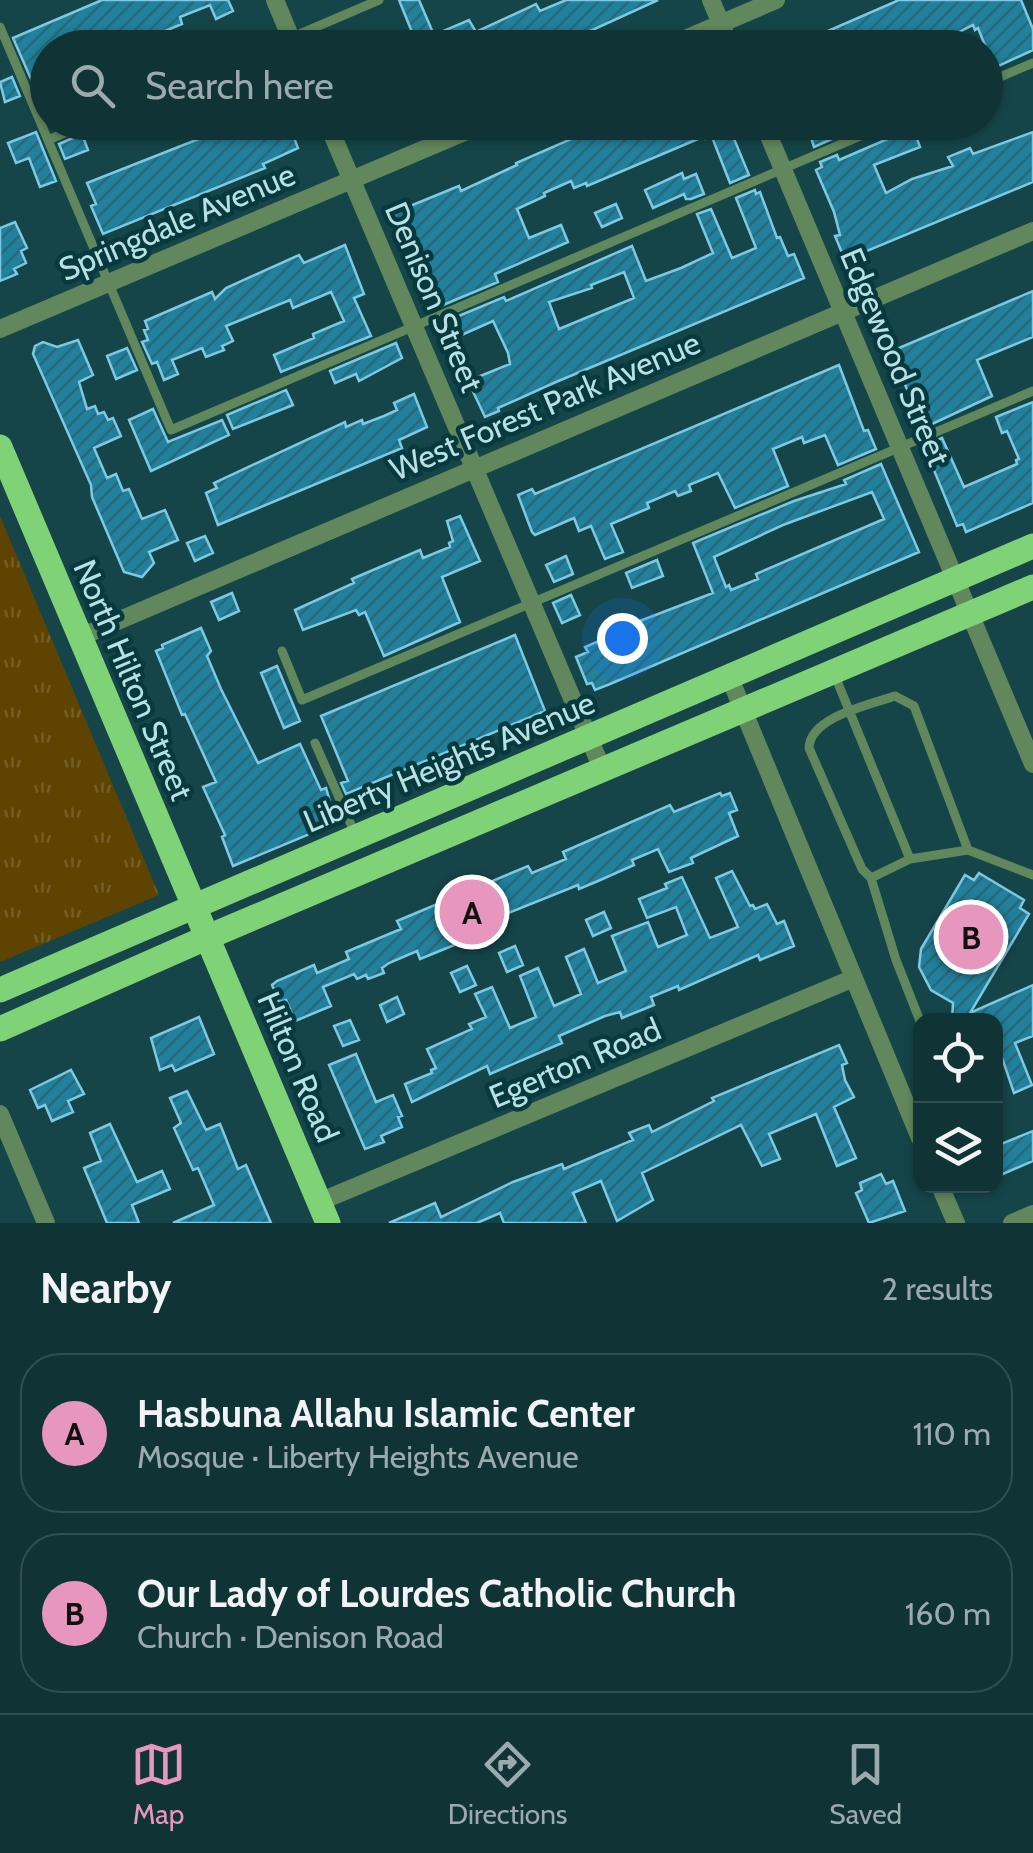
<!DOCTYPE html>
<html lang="en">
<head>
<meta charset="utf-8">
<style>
	body { margin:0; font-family:Cabin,sans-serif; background:#1e3f42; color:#f1f3f6 }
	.controls { position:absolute; right:30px; bottom:30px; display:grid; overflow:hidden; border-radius:20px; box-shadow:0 2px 8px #0004 }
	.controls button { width:90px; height:90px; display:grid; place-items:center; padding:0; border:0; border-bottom:2px solid #304f51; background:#103436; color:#f1f3f6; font:50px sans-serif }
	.you { position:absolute; left:622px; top:638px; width:35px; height:35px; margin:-25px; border:8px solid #fff; border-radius:50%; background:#1a73e8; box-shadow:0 0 0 15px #1a73e833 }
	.badge { display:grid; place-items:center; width:65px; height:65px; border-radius:50%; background:#e797bd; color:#111; font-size:32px; font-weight:700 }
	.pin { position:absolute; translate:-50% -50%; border:5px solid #fff; box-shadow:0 2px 10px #0006 }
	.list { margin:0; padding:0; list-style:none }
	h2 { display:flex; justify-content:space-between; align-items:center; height:130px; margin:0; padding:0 40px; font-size:42px }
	h2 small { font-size:32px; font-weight:400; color:#9caaad }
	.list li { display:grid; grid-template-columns:65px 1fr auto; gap:30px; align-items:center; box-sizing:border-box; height:160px; margin:0 20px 20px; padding:0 20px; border:2px solid #304f51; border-radius:40px }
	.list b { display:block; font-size:38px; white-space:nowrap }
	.list p { margin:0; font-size:32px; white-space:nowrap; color:#9caaad }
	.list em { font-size:32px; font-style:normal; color:#9caaad }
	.icon { flex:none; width:55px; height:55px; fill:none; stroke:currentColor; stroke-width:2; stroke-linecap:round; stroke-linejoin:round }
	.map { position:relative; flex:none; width:1033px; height:1223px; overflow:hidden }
	.search { position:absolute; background:#103436; box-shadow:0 2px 8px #0004; left:30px; right:30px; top:30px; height:110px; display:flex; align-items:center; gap:25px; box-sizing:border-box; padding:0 35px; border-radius:55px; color:#9caaad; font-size:38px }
	.sheet { height:490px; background:#103436 }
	nav { display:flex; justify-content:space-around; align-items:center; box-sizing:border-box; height:140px; border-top:2px solid #304f51; background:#103436; font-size:28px; color:#9caaad }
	nav a { display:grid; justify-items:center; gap:5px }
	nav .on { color:#e797bd }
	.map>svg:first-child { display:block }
	.grass { fill:url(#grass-tufts) }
	.building { fill:url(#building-hatch); stroke:#7dc9e3; stroke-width:2.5; fill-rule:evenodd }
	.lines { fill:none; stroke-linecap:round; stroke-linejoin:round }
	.service { stroke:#61885c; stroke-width:9 }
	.minor { stroke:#61885c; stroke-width:18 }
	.primary { stroke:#7fd276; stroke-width:25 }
	.labels { text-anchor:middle; stroke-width:9; stroke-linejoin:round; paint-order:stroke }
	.street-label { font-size:32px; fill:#b9e1e4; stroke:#073a3e }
</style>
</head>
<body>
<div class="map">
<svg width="1033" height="1223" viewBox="0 0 1033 1223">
	<defs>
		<pattern id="grass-tufts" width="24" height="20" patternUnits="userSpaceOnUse" patternTransform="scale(2.5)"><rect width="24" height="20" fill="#5f4300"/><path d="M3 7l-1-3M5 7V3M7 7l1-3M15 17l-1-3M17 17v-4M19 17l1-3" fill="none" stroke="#745e25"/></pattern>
		<pattern id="building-hatch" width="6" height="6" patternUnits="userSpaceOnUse" patternTransform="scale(2.5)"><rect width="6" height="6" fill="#21809b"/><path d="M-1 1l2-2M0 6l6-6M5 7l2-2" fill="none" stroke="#2a6878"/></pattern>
	</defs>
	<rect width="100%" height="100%" fill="#154548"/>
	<path class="grass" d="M 0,516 L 159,895 L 0,962 Z"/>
	<path class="building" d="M 102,0 L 228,0 L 233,11 L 216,19 L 210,5 L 180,17 L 182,24 L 153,36 L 155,40 L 149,42 L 151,48 L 48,48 L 48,118 L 13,38 Z
		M 399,0 L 419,0 L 434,35 L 469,20 L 476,32 L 536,4 L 540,11 L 566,0 L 658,0 L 553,48 L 541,48 L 538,41 L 524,48 L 404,48 L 416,42 Z
		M 899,0 L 1021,0 L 1033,29 L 1033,50 L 994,68 L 978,28 L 975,30 L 973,25 L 927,48 L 789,48 Z
		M 12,77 L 20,96 L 5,102 L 0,82 Z
		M 215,122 L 288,122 L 298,148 L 263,164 L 265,168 L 103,234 L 91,206 L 96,204 L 87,183 L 219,131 Z
		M 610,122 L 745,122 L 730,129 L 749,175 L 730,183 L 712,137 L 706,139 L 705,136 L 587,186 L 586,183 L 574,188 L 571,181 L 544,193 L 545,196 L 517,209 L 529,238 L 561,225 L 568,242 L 495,274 L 498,282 L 443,305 L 427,265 L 417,269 L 413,263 L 393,213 L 459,186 L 461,191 L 517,165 L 516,163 Z
		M 826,122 L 832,139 L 814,147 L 808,128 Z
		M 913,128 L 920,147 L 874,165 L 886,193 L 912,179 L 953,166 L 948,157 L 970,148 L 973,154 L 1033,132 L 1033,182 L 845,260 L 835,236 L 840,235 L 834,212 L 816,170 L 822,167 L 820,162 L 837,155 L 839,160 Z
		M 36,132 L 56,181 L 40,187 L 29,158 L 16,163 L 8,143 Z
		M 82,134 L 88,150 L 65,159 L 59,144 Z
		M 682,173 L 684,179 L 696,174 L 704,194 L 691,199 L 686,199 L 684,194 L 653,208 L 645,190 Z
		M 755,190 L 756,194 L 760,192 L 777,238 L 780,237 L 788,256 L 794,254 L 804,278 L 556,382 L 498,408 L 499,411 L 485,417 L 468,381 L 510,364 L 508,353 L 493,321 L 457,337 L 449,320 L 504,297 L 506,301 L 632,246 L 646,281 L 681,268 L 713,253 L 697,214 L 711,209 L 732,258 L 756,248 L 736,198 ZM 624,272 L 634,298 L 559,329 L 549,302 L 592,288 L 591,285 Z
		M 616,204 L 622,218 L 602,227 L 595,213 Z
		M 15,222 L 27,248 L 21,251 L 26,263 L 14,269 L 17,274 L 0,281 L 0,228 Z
		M 345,245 L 364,294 L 354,298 L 371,336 L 281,372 L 274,355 L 314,338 L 313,334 L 344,321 L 331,292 L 293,308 L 290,300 L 226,326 L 233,341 L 222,346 L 224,350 L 206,357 L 202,348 L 172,360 L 178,374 L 164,380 L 157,362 L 152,364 L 142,342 L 148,340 L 144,330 L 148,329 L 145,321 L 212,292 L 215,299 L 226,288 L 299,255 L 304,263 Z
		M 1033,291 L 1033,337 L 977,360 L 992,396 L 917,431 L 907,408 L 913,405 L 892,351 Z
		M 78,340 L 93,375 L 79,382 L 87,409 L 95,406 L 98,414 L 104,412 L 108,420 L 113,418 L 121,436 L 94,448 L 107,478 L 116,474 L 123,491 L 129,489 L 142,519 L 165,510 L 178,540 L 149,552 L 154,563 L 142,577 L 124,572 L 92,497 L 91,485 L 33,354 L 35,346 L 43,342 L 57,347 Z
		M 396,343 L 402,358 L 359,381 L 356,374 L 335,383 L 330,371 Z
		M 127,348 L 137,370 L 116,379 L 107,356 Z
		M 839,365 L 864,431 L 868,430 L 876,449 L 838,465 L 825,435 L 804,443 L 802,437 L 773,449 L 788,486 L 735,508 L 718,473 L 689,485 L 691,491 L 678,496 L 675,491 L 647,503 L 649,508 L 611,524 L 623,552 L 605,559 L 591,526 L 579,531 L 574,518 L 535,535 L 532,532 L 518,495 L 532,489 L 535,494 Z
		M 286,390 L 293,405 L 233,429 L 227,415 Z
		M 414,394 L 427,427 L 399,440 L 402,448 L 218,525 L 206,493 L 217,488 L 214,483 L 345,422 L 346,427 L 362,420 L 363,424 L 384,416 L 397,410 L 394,403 Z
		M 1033,402 L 1033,503 L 966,532 L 963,524 L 957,526 L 924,446 L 942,438 L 964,487 L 1017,464 L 1016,460 L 1019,459 L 1007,431 L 1002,433 L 996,417 Z
		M 153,409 L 168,442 L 222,420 L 229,435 L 151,471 L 129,420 Z
		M 881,464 L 919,552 L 610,684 L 595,690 L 592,683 L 587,684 L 576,657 L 588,652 L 585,647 L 638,624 L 637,622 L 713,593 L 693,543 L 794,501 L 846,484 L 844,480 ZM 872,492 L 884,519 L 756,574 L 758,579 L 731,590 L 729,585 L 726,587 L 714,557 L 783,525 Z
		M 460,516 L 480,561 L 442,577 L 460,622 L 384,656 L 365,612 L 359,615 L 356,610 L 303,630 L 295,610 L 354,583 L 352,579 L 420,550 L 423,558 L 450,547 L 449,543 L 453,541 L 447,521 Z
		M 205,536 L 213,553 L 195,561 L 187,543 Z
		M 566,556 L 573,574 L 554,582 L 546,565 Z
		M 657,560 L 663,576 L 632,588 L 626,573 Z
		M 232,593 L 239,611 L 219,620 L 211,602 Z
		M 571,595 L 580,615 L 562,623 L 553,603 Z
		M 201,628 L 211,651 L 207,656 L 221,689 L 258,763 L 300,744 L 321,790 L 326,788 L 336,823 L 233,866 L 222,837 L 225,835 L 203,787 L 216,782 L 185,714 L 182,715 L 156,651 L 163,648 L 162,645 Z
		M 515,635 L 545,711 L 346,794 L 341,783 L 348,781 L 321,716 Z
		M 277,666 L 300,721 L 284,728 L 261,673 Z
		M 720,793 L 722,796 L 730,793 L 737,810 L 729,813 L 738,836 L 691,858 L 693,863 L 669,872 L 658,849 L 632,860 L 634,865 L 598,881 L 579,889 L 578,885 L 496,918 L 502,932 L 466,947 L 464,941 L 420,959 L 417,951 L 389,963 L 382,968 L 384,973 L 368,979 L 366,975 L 357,979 L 354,974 L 323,987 L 331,1006 L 295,1021 L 286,1000 L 279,1002 L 272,985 L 277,981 L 314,965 L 317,973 L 349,959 L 346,952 L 401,929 L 397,921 L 528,866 L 532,873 L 566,859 L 563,852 L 670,805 L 674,812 Z
		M 732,871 L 750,906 L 753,905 L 755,909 L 767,904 L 777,924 L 784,921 L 794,946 L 760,960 L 758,955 L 679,990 L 678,986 L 651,997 L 654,1005 L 622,1018 L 620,1012 L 605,1016 L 559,1036 L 562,1043 L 490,1074 L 487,1066 L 412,1102 L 405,1084 L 432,1073 L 431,1070 L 436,1068 L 427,1049 L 472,1029 L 469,1024 L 486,1017 L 475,994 L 492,987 L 510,1028 L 536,1017 L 520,976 L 538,968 L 554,1006 L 581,994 L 566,957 L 584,949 L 598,983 L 626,971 L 612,936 L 648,922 L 658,947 L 687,935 L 676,907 L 647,918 L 639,899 L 667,888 L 665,884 L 682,877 L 710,938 L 738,927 L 716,878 Z
		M 979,873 L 1024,900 L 1020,908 L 1029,914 L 970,1013 L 1033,985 L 1033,1036 L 1015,1043 L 1032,1085 L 1014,1093 L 996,1040 L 996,1020 L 952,1020 L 953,1003 L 931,990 L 919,967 L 921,949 L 965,875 L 974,880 Z
		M 604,912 L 611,928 L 593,936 L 586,920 Z
		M 515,946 L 523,965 L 507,972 L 499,953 Z
		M 467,966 L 476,985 L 460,992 L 451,973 Z
		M 397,997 L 404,1014 L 387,1022 L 380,1005 Z
		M 199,1017 L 214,1054 L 175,1071 L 172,1065 L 160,1070 L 151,1038 Z
		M 350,1020 L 359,1040 L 343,1046 L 334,1026 Z
		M 839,1045 L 847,1063 L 842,1065 L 845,1080 L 854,1097 L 834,1107 L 856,1158 L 837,1166 L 816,1114 L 769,1134 L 780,1159 L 762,1166 L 741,1125 L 642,1173 L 653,1200 L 617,1221 L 601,1181 L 573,1193 L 586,1223 L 504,1223 L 500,1213 L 477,1223 L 389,1223 L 435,1203 L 441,1217 L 513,1182 L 562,1164 L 564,1169 L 633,1140 L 629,1133 L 649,1125 L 652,1132 L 714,1101 L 712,1098 Z
		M 356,1054 L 376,1102 L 393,1095 L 402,1116 L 398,1117 L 402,1127 L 381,1136 L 384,1142 L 365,1149 L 329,1065 Z
		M 71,1070 L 84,1094 L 68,1101 L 73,1112 L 52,1121 L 45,1105 L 38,1108 L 30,1090 Z
		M 187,1091 L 206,1130 L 220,1124 L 238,1169 L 246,1165 L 271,1223 L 173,1223 L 214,1205 L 198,1168 L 193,1170 L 174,1128 L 181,1123 L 170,1098 Z
		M 110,1124 L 137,1182 L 162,1171 L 170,1189 L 132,1205 L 139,1223 L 107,1223 L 84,1168 L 101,1161 L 90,1133 Z
		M 1033,1131 L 1033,1161 L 996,1177 L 996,1146 Z
		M 881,1174 L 886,1184 L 893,1181 L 905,1211 L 869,1223 L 856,1193 L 862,1190 L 860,1183 Z"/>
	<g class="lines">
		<path class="service" d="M 0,27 L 171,430 L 893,122
			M 267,48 L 379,0
			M 986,83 L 1033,63
			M 48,140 L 90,122
			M 282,651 L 302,700 L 1033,391
			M 835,676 L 910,859
			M 315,743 L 356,836
			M 871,878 L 862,869 L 809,748 C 810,717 869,705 895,696 L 914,706 L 968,850
			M 920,1021 L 896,960 L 871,878 L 910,859 L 968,850 L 1033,875"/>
		<path class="minor" d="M 275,0 L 295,48
			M 711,0 L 731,48
			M 664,48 L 776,0
			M 327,122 L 603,771
			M 763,122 L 1033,764
			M 0,329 L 488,122
			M 80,637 L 1033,231
			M 729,676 L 920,1138
			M 0,1114 L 46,1223
			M 940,1186 L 956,1223
			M 319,1202 L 854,978
			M 1012,1223 L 1033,1214"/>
		<path class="primary" d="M 0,447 L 328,1223
			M 0,990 L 1033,546
			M 0,1029 L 208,937 L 1033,587"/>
	</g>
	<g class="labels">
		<g class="street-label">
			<text transform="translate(177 222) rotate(-23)" y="11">Springdale Avenue</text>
			<text transform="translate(434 297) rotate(67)" y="11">Denison Street</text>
			<text transform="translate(895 357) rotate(67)" y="11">Edgewood Street</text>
			<text transform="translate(545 406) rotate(-23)" y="11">West Forest Park Avenue</text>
			<text transform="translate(133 680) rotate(67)" y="11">North Hilton Street</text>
			<text transform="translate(449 762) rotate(-23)" y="11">Liberty Heights Avenue</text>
			<text transform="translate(575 1063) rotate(-23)" y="11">Egerton Road</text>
			<text transform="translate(298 1067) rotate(67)" y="11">Hilton Road</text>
		</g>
	</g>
</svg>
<div class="controls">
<button><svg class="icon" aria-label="locate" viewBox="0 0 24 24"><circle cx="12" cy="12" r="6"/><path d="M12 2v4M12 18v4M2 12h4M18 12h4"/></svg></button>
<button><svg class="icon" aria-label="layers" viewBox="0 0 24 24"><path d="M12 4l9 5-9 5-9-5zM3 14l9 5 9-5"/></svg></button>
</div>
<div class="you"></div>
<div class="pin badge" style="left:472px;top:912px">A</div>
<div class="pin badge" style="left:971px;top:937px">B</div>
<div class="search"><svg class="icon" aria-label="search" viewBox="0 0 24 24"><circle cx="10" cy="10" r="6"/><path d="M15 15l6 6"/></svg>Search here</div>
</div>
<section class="sheet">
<h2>Nearby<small>2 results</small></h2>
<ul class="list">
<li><span class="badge">A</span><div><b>Hasbuna Allahu Islamic Center</b><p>Mosque · Liberty Heights Avenue</p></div><em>110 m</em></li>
<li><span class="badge">B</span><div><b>Our Lady of Lourdes Catholic Church</b><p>Church · Denison Road</p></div><em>160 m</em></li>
</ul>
</section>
<nav>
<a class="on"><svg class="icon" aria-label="map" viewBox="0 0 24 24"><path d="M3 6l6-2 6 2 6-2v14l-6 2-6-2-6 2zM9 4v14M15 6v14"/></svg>Map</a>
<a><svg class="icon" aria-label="directions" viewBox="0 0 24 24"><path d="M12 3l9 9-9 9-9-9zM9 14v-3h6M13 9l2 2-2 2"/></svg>Directions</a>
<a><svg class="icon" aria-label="saved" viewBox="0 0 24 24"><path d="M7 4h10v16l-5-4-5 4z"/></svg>Saved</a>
</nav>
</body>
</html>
